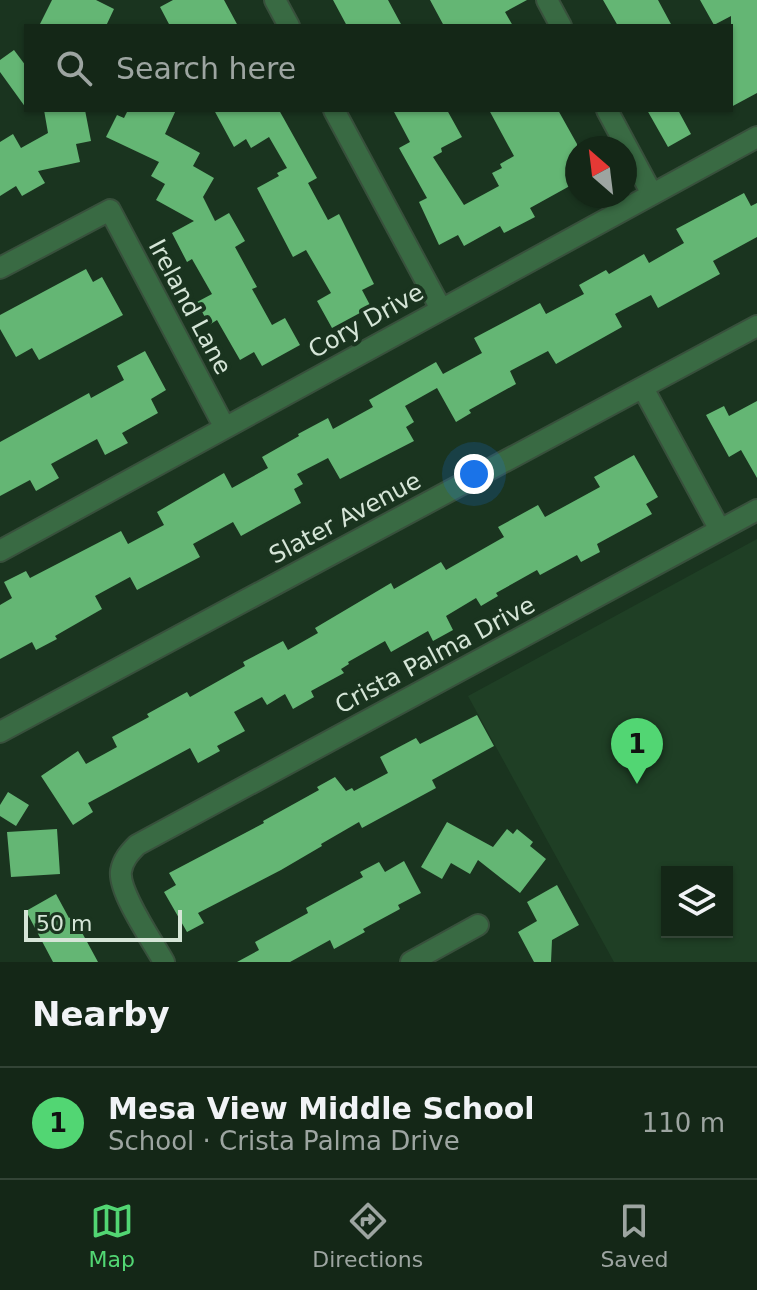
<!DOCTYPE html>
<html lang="en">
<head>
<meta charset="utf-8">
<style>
	body { margin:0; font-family:"DejaVu Sans",sans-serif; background:#1d2f20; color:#f1f3f6 }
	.controls { position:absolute; right:24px; bottom:24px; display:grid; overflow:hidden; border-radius:0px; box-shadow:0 2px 6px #0004 }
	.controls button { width:72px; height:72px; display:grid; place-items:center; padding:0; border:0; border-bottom:2px solid #334436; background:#142717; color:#f1f3f6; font:40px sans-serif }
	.compass { position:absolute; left:565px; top:136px; width:72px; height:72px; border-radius:50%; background:#142717; box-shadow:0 2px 6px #0004; rotate:332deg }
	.scale { position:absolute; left:24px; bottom:20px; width:158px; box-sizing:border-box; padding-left:8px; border:4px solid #d5e5d7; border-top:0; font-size:22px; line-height:28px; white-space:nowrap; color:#d5e5d7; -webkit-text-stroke:6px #1a341f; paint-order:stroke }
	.you { position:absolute; left:474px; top:474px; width:28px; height:28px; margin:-20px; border:6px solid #fff; border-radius:50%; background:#1a73e8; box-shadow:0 0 0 12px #1a73e833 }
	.badge { display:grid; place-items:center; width:52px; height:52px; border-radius:50%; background:#52d673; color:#111; font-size:26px; font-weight:700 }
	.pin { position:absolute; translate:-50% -66px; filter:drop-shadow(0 2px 4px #0008) }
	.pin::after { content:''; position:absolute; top:42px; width:28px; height:24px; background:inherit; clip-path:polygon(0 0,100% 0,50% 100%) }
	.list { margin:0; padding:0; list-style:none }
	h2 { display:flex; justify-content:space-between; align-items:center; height:104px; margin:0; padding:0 32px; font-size:34px }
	h2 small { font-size:26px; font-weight:400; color:#9da5a1 }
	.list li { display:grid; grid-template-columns:52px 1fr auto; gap:24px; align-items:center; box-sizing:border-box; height:112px; padding:0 32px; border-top:2px solid #334436 }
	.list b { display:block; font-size:30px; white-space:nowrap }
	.list p { margin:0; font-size:26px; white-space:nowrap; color:#9da5a1 }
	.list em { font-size:26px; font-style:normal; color:#9da5a1 }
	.icon { flex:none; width:44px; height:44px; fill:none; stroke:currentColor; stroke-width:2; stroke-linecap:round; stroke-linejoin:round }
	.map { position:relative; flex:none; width:757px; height:962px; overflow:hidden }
	.search { position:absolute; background:#142717; box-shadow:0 2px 6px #0004; left:24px; right:24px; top:24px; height:88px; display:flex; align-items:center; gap:20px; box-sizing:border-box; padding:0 28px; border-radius:0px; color:#9da5a1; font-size:30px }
	.sheet { height:216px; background:#142717 }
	nav { display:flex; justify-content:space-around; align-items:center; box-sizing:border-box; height:112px; border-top:2px solid #334436; background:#142717; font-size:22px; color:#9da5a1 }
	nav a { display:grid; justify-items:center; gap:4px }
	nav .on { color:#52d673 }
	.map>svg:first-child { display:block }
	.built { fill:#1f3f25; fill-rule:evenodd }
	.building { fill:#64b674 }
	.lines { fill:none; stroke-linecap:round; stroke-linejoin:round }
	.minor-casing { stroke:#38503c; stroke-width:24 }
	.minor { stroke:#396a43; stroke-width:20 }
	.labels { text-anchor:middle; stroke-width:8; stroke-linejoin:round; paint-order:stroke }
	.street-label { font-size:24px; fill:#d5e5d7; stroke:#1a341f }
</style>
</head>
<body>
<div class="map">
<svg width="757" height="962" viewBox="0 0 757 962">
	<rect width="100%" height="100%" fill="#1a341f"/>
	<path class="built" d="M 757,539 L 757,962 L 614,962 L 468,696 ZM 667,872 L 727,872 L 727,932 L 667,932 Z"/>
	<path class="building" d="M 52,0 L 96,0 L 114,9 L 106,26 L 39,26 Z
		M 173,0 L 224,0 L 238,26 L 170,26 L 160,7 Z
		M 333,0 L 388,0 L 402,26 L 347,26 Z
		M 430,0 L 527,0 L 505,12 L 513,26 L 444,26 Z
		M 603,0 L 658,0 L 672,26 L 618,26 Z
		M 700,0 L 757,0 L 757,93 L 731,107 L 731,16 L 714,25 Z
		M 14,50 L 26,66 L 26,108 L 0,72 L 0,60 Z
		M 44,110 L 85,110 L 91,141 L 76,144 L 80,162 L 38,171 L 45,183 L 22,196 L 16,186 L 0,196 L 0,142 L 13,134 L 21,148 L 48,133 Z
		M 128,110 L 176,110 L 165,134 L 200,153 L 193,166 L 214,178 L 203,197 L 215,221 L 229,213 L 245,241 L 235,247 L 257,287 L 252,289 L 272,325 L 285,318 L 300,345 L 262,366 L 254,352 L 240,360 L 217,320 L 209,325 L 197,302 L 212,294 L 192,259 L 187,262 L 172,233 L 194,221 L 156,200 L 165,184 L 151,176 L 159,162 L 106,137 L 117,115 L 124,118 Z
		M 214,110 L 279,110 L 317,178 L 308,183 L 328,220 L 339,214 L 374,284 L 362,290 L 371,307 L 332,328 L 317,301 L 331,293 L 306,250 L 293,257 L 257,188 L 279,176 L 277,173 L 287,168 L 269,137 L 251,148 L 246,139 L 234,147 Z
		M 393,110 L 447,110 L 462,137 L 441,148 L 442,152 L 433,157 L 464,205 L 499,186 L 492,173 L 502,168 L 500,164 L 514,156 L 489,110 L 558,110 L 577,144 L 577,182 L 530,208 L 535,217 L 504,233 L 500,226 L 464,246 L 458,235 L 439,245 L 419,202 L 427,198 L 399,148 L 410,142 Z
		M 647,110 L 678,110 L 691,134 L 668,147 Z
		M 744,193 L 751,206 L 757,203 L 757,237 L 713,261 L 720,274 L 658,308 L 651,295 L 615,314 L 622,327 L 556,364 L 548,351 L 510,371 L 516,384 L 469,410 L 471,413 L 456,422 L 437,388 L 405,406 L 414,422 L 406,427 L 414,441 L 340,479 L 328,458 L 297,474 L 303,484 L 294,489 L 301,503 L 241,536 L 233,522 L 193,544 L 200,557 L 137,590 L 130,577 L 95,596 L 102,609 L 55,636 L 57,639 L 36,650 L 32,642 L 0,659 L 0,605 L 12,598 L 4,582 L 26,571 L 30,578 L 121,531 L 128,544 L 164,525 L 157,512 L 193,491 L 224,473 L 232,488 L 268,468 L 262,457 L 299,436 L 298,434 L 328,418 L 333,429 L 373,407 L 369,400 L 436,362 L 443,374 L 482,353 L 474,338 L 540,303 L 546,314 L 584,294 L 579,285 L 606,270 L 609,274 L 644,254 L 649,263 L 684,243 L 676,229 Z
		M 86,269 L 93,282 L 102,277 L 123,315 L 39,360 L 32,348 L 16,357 L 0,329 L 0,315 Z
		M 145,351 L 166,390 L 151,399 L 158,413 L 122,433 L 128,443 L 105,455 L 97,439 L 51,464 L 59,478 L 36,491 L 30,480 L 0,496 L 0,442 L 89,393 L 91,398 L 124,380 L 117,366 Z
		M 757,401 L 757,478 L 741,450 L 729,457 L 706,415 L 724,406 L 729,416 Z
		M 634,455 L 658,497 L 646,504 L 652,514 L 597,544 L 600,552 L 581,562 L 577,555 L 540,575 L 537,570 L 496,593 L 498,596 L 481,606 L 476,598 L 446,616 L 453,630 L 433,641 L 428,631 L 391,652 L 385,641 L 348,662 L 349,664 L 341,669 L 344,673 L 311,691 L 314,697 L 293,709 L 285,694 L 267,705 L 262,697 L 234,712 L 245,731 L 217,746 L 220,751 L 198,763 L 190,748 L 88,803 L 93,812 L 73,825 L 41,776 L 78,751 L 86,764 L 117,747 L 112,737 L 149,717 L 147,714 L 187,692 L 190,697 L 245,666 L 243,662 L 283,641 L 288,650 L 318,633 L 315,628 L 391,583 L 394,589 L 441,562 L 446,570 L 504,537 L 498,527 L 538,505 L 545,517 L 600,487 L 594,477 Z
		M 477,715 L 494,746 L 432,780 L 436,788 L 362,828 L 359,822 L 321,844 L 322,846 L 281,870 L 198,913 L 204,923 L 187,932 L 164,892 L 176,885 L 169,873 L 264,823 L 263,821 L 319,790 L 317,787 L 335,777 L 346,791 L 352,788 L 354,791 L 388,773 L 380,757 L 416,738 L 420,744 Z
		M 8,792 L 29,805 L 16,826 L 0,816 L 0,805 Z
		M 447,822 L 493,847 L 507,829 L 513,834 L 517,829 L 533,842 L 530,846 L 546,859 L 520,893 L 478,860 L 470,874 L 451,863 L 442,879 L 421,867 Z
		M 57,829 L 60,874 L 11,877 L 7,832 Z
		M 404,861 L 421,893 L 398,905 L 400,909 L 363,929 L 365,932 L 334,949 L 330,940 L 290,962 L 237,962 L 259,950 L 255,942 L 308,913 L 306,908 L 363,877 L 360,872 L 379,862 L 385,872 Z
		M 557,885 L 579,925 L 552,940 L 551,962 L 534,962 L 518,932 L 537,921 L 527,902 Z
		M 56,894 L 69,918 L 73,916 L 98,962 L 53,962 L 26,911 Z"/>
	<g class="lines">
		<defs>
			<path id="minor" d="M 275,0 L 289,26
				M 547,0 L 561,26
				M 334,110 L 441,309
				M 607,110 L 652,194
				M 0,268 L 110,210 L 225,428
				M 643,388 L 720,530
				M 0,551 L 757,137
				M 0,732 L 757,326
				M 164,962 C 153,942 118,892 121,871 C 123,860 129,853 137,845 L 757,510
				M 411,962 L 478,925"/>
		</defs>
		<use href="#minor" class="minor-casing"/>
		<use href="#minor" class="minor"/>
	</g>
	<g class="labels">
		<g class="street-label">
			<text transform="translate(190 307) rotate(62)" y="8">Ireland Lane</text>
			<text transform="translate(366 321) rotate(-29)" y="8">Cory Drive</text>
			<text transform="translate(345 518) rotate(-28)" y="8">Slater Avenue</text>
			<text transform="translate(435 655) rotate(-28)" y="8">Crista Palma Drive</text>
		</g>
	</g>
</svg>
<div class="controls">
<button><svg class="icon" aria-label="layers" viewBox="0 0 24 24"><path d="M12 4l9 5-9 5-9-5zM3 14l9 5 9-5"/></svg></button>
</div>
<svg class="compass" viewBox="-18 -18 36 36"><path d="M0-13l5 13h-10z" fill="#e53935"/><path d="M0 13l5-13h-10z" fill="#9da5a1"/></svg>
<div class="scale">50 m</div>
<div class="you"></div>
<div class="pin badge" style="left:637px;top:784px">1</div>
<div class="search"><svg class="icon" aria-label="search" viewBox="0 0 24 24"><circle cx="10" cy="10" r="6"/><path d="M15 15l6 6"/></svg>Search here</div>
</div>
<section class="sheet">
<h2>Nearby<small></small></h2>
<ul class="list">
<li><span class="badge">1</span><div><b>Mesa View Middle School</b><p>School · Crista Palma Drive</p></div><em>110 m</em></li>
</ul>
</section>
<nav>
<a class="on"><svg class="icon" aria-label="map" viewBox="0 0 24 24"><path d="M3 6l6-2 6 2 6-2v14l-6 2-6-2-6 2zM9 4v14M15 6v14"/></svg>Map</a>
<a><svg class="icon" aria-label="directions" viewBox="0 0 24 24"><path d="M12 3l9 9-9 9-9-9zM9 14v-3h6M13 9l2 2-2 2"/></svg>Directions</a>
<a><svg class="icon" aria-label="saved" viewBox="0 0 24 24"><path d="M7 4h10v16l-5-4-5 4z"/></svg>Saved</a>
</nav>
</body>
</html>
